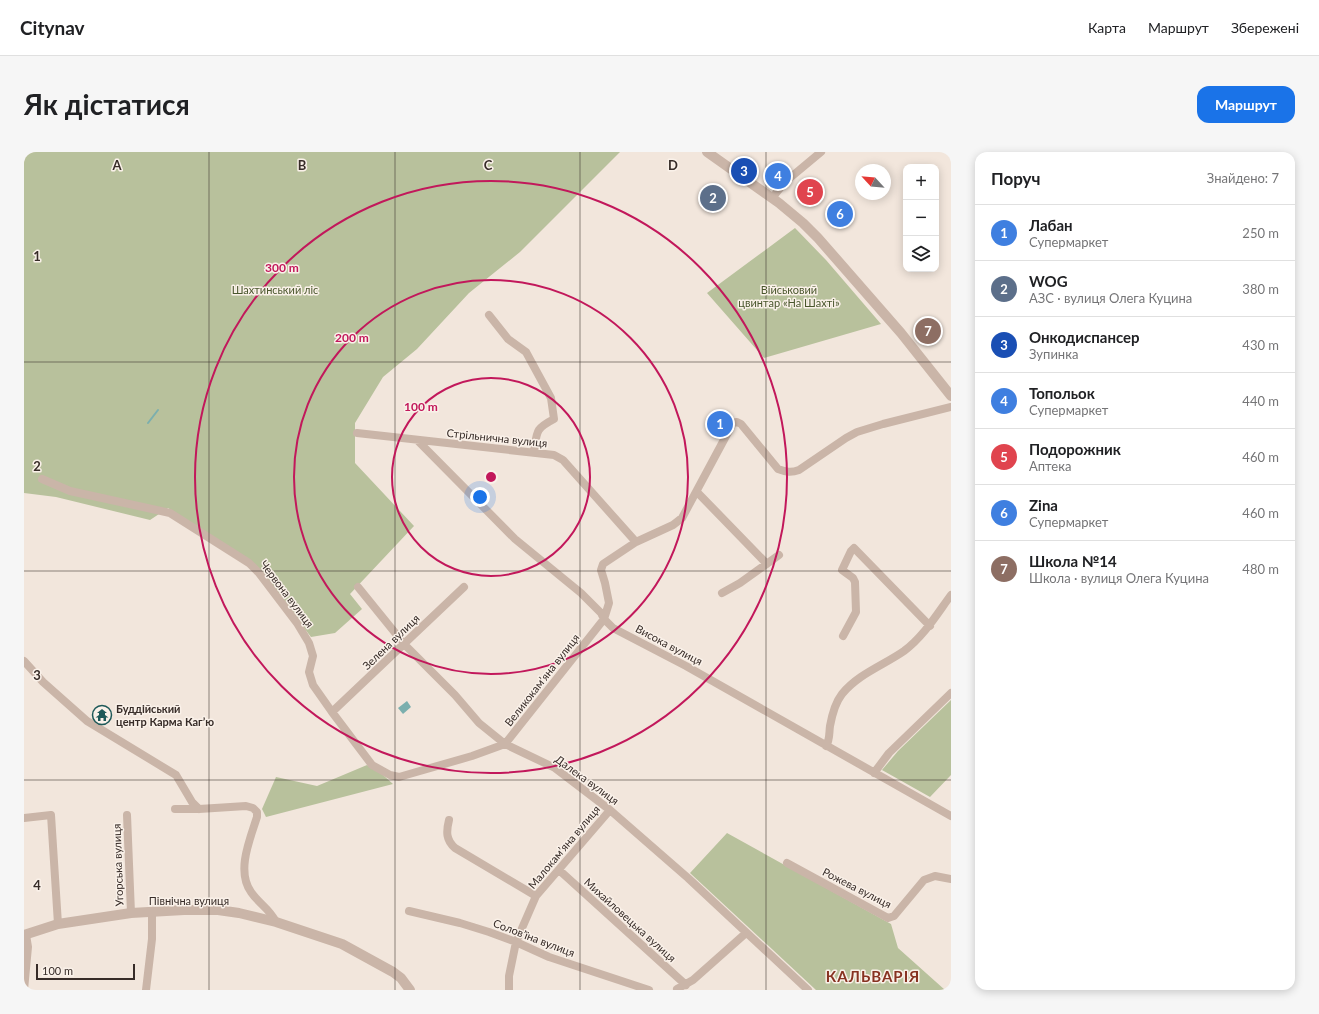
<!DOCTYPE html>
<html lang="uk">
<head>
<meta charset="utf-8">
<style>
	body { margin:0; font-family:Lato,sans-serif; background:#f6f6f6; color:#202124 }
	.controls { position:absolute; right:12px; top:12px; display:grid; overflow:hidden; border-radius:8px; box-shadow:0 2px 10px #0003 }
	.controls button { width:36px; height:36px; display:grid; place-items:center; padding:0; border:0; border-bottom:1px solid #e0e0e0; background:#fff; color:#202124; font:20px sans-serif }
	.compass { position:absolute; left:831px; top:12px; width:36px; height:36px; border-radius:50%; background:#fff; box-shadow:0 2px 10px #0003; rotate:296deg }
	.scale { position:absolute; left:12px; bottom:10px; width:99px; box-sizing:border-box; padding-left:4px; border:2px solid #372c28; border-top:0; font-size:11px; line-height:14px; white-space:nowrap; color:#372c28; -webkit-text-stroke:3px #faf1e9; paint-order:stroke }
	.you { position:absolute; left:456px; top:345px; width:14px; height:14px; margin:-10px; border:3px solid #fff; border-radius:50%; background:#1a73e8; box-shadow:0 0 0 6px #1a73e833 }
	.badge { display:grid; place-items:center; width:26px; height:26px; border-radius:50%; background:#1a73e8; color:#fff; font-size:13px; font-weight:700 }
	.pin { position:absolute; translate:-50% -50%; border:2px solid #fff; box-shadow:0 1px 4px #0006 }
	.list { margin:0; padding:0; list-style:none }
	h2 { display:flex; justify-content:space-between; align-items:center; height:52px; margin:0; padding:0 16px; font-size:17px }
	h2 small { font-size:13px; font-weight:400; color:#757577 }
	.list li { display:grid; grid-template-columns:26px 1fr auto; gap:12px; align-items:center; box-sizing:border-box; height:56px; padding:0 16px; border-top:1px solid #e0e0e0 }
	.list b { display:block; font-size:15px; white-space:nowrap }
	.list p { margin:0; font-size:13px; white-space:nowrap; color:#757577 }
	.list em { font-size:13px; font-style:normal; color:#757577 }
	.icon { flex:none; width:22px; height:22px; fill:none; stroke:currentColor; stroke-width:2; stroke-linecap:round; stroke-linejoin:round }
	.map { position:relative; flex:none; width:927px; height:838px; overflow:hidden; border-radius:12px }
	header { display:flex; align-items:center; gap:24px; box-sizing:border-box; height:56px; padding:0 20px; background:#fff; border-bottom:1px solid #e0e0e0 }
	header strong { font-size:19px }
	nav { display:flex; gap:22px; margin-inline-start:auto; font-size:14px }
	.intro { display:flex; align-items:center; justify-content:space-between; box-sizing:border-box; height:96px; padding:0 24px }
	h1 { margin:0; font-size:28px }
	.button { padding:10px 18px; border-radius:12px; background:#1a73e8; color:#fff; font-size:14px; font-weight:700 }
	main { display:flex; gap:24px; padding:0 24px }
	aside { flex:1; background:#fff; border-radius:12px; box-shadow:0 2px 10px #0003 }
	.map>svg:first-child { display:block }
	.green { fill:#b8c19c }
	.water { fill:#7bafae }
	.lines { fill:none; stroke-linecap:round; stroke-linejoin:round }
	.stream { stroke:#7bafae; stroke-width:2 }
	.minor { stroke:#cab5a8; stroke-width:8 }
	.tertiary { stroke:#cab5a8; stroke-width:10 }
	.grid { fill:none; stroke:#372c28; stroke-width:1; stroke-opacity:0.55 }
	.ring { fill:none; stroke:#c2185b; stroke-width:2 }
	.labels { text-anchor:middle; stroke-width:3; stroke-linejoin:round; paint-order:stroke }
	.park-label { font-size:11px; fill:#49562c; stroke:#faf1e9 }
	.street-label { font-size:11px; fill:#372c28; stroke:#faf1e9 }
	.poi-label { font-size:11px; font-weight:bold; fill:#372c28; stroke:#faf1e9; text-anchor:start }
	.district-label { font-size:15px; font-weight:bold; letter-spacing:1px; fill:#873221; stroke:#faf1e9 }
	.grid-label { font-size:13px; text-anchor:middle; font-weight:bold; fill:#372c28; stroke:#faf1e9; stroke-width:3; stroke-linejoin:round; paint-order:stroke }
	.centre { fill:#c2185b; stroke:#faf1e9; stroke-width:2 }
	.ring-label { font-size:12px; text-anchor:middle; font-weight:bold; fill:#c2185b; stroke:#faf1e9; stroke-width:3; stroke-linejoin:round; paint-order:stroke }
</style>
</head>
<body>
<header>
<strong>Citynav</strong>
<nav><a>Карта</a><a>Маршрут</a><a>Збережені</a></nav>
</header>
<div class="intro"><h1>Як дістатися</h1><a class="button">Маршрут</a></div>
<main>
<div class="map">
<svg width="927" height="838" viewBox="0 0 927 838">
	<rect width="100%" height="100%" fill="#f2e6dc"/>
	<path class="green" d="M 0,0 L 596,0 L 496,100 L 445,141 L 393,197 L 359,225 L 331,271 L 331,311 L 390,374 L 326,442 L 338,457 L 311,481 L 287,485 L 232,413 L 144,356 L 126,368 L 32,345 L 0,341 Z
		M 771,76 L 802,108 L 857,172 L 740,206 L 683,141 Z
		M 927,548 L 927,623 L 906,645 L 858,618 L 874,599 Z
		M 343,613 L 359,623 L 369,632 L 242,665 L 238,657 L 252,625 L 293,634 Z
		M 703,681 L 867,772 L 874,796 L 921,838 L 792,838 L 666,721 Z"/>
	<path class="water" d="M 383,549 L 387,555 L 379,562 L 374,556 Z"/>
	<g class="lines">
		<path class="stream" d="M 124,271 L 134,258"/>
		<path class="minor" d="M 748,46 L 761,30 L 797,0
			M 465,163 L 484,187 L 502,200 L 527,246 L 530,267 C 511,277 513,279 510,300
			M 333,281 L 530,303 L 539,308 L 612,390 L 649,373 L 658,366 L 709,271 L 713,270 L 717,272 L 754,317 C 762,320 767,321 775,318 L 822,286 L 833,280 L 859,272 L 927,255
			M 393,288 L 491,387 L 557,441 L 577,461 L 580,467 L 589,476 L 662,514 L 927,664
			M 18,327 L 46,339 L 146,361 L 225,411 L 235,421 L 273,471 L 285,491 L 289,504 L 285,520 L 289,533 L 308,560 L 348,613 L 366,623 L 375,625 L 448,604 L 481,592 L 580,467 L 585,451 L 581,431 L 577,418 L 579,412 L 612,390
			M 673,340 L 743,412
			M 334,435 L 381,493 L 431,543 L 455,571 L 481,592 L 531,616 L 586,658 L 664,726 L 784,838
			M 698,441 L 716,431 L 755,403
			M 819,484 L 832,460 L 831,430 L 829,426 L 818,418 L 827,399 L 830,396 L 906,474
			M 0,509 L 19,530 L 63,569 L 152,623 L 168,650 L 175,657
			M 308,560 L 440,435
			M 802,594 C 806,588 805,581 806,574 C 808,563 811,551 818,542 C 834,522 860,513 880,499 C 900,484 913,462 927,443
			M 850,621 L 865,601 L 927,541
			M 151,657 L 175,657 L 222,654 L 229,656 L 233,660 L 233,665 C 226,687 212,719 227,740 C 235,752 245,756 252,770
			M 103,663 L 107,761
			M 0,666 L 27,663 L 34,772
			M 425,668 C 422,680 422,688 431,696 L 512,744
			M 763,711 L 864,766 L 870,764 L 900,728 L 911,724 L 927,727
			M 535,718 L 662,833
			M 385,759 L 436,771 L 465,780 L 492,790 L 525,805 L 625,838
			M 653,837 L 669,828 L 722,781
			M 0,838 L 4,795 L 2,783
			M 122,838 L 128,787 L 128,760
			M 485,838 L 485,824 L 492,790 L 512,744 L 586,658"/>
		<path class="tertiary" d="M 683,0 L 755,51 L 779,71 L 794,86 L 877,181 L 927,244
			M 0,783 L 34,772 L 107,761 L 160,758 L 194,758 L 215,761 L 252,770 L 318,792 L 369,820 L 377,826 L 386,838"/>
	</g>
	<path class="grid" d="M 185,0 L 185,838M 371,0 L 371,838M 556,0 L 556,838M 742,0 L 742,838M 0,210 L 927,210M 0,419 L 927,419M 0,628 L 927,628"/>
	<g class="ring">
		<circle cx="467" cy="325" r="99"/>
		<circle cx="467" cy="325" r="197"/>
		<circle cx="467" cy="325" r="296"/>
	</g>
	<defs>
		<symbol id="temple-ring" viewBox="-11 -11 22 22"><circle r="9.5" fill="#faf1e9" stroke="#1e5959" stroke-width="1.5"/><path d="M0-6L5-2H3V0L6.5 2.5H4V6H1.5V3h-3V6H-4V2.5H-6.5L-3 0V-2H-5Z" fill="#1e5959"/></symbol>
	</defs>
	<g fill-rule="evenodd">
		<use href="#temple-ring" x="67" y="552" width="22" height="22"/>
	</g>
	<g class="labels">
		<g class="park-label">
			<text x="251" y="142">Шахтинський ліс</text>
			<text x="765" y="142">Військовий<tspan x="765" dy="13">цвинтар «На Шахті»</tspan></text>
		</g>
		<g class="street-label">
			<text transform="translate(473 286) rotate(6)" y="4">Стрільнична вулиця</text>
			<text transform="translate(263 442) rotate(53)" y="4">Червона вулиця</text>
			<text transform="translate(367 490) rotate(-44)" y="4">Зелена вулиця</text>
			<text transform="translate(645 493) rotate(28)" y="4">Висока вулиця</text>
			<text transform="translate(518 528) rotate(-52)" y="4">Великокамʼяна вулиця</text>
			<text transform="translate(563 628) rotate(36)" y="4">Далека вулиця</text>
			<text transform="translate(540 695) rotate(-50)" y="4">Малокамʼяна вулиця</text>
			<text transform="translate(94 713) rotate(-92)" y="4">Угорська вулиця</text>
			<text transform="translate(833 736) rotate(27)" y="4">Рожева вулиця</text>
			<text x="165" y="753">Північна вулиця</text>
			<text transform="translate(606 768) rotate(42)" y="4">Михайловецька вулиця</text>
			<text transform="translate(510 786) rotate(21)" y="4">Соловʼїна вулиця</text>
		</g>
		<g class="poi-label">
			<text x="92" y="561">Буддійський<tspan x="92" dy="13">центр Карма Кагʼю</tspan></text>
		</g>
		<g class="district-label">
			<text x="849" y="830">КАЛЬВАРІЯ</text>
		</g>
	</g>
	<g class="grid-label">
		<text x="93" y="18">A</text>
		<text x="278" y="18">B</text>
		<text x="464" y="18">C</text>
		<text x="649" y="18">D</text>
		<text x="13" y="109">1</text>
		<text x="13" y="319">2</text>
		<text x="13" y="528">3</text>
		<text x="13" y="738">4</text>
	</g>
	<circle cx="467" cy="325" r="6" class="centre"/>
	<g class="ring-label">
		<text x="258" y="120">300 m</text>
		<text x="328" y="190">200 m</text>
		<text x="397" y="259">100 m</text>
	</g>
</svg>
<div class="controls">
<button>+</button>
<button>−</button>
<button><svg class="icon" aria-label="layers" viewBox="0 0 24 24"><path d="M12 4l9 5-9 5-9-5zM3 14l9 5 9-5"/></svg></button>
</div>
<svg class="compass" viewBox="-18 -18 36 36"><path d="M0-13l5 13h-10z" fill="#e53935"/><path d="M0 13l5-13h-10z" fill="#757577"/></svg>
<div class="scale">100 m</div>
<div class="you"></div>
<div class="pin badge" style="left:696px;top:272px;background:#3f7fe0">1</div>
<div class="pin badge" style="left:689px;top:46px;background:#5c6f8a">2</div>
<div class="pin badge" style="left:720px;top:19px;background:#1a4fb4">3</div>
<div class="pin badge" style="left:754px;top:24px;background:#3f7fe0">4</div>
<div class="pin badge" style="left:786px;top:40px;background:#e0444e">5</div>
<div class="pin badge" style="left:816px;top:62px;background:#3f7fe0">6</div>
<div class="pin badge" style="left:904px;top:179px;background:#8d6e63">7</div>
</div>
<aside>
<h2>Поруч<small>Знайдено: 7</small></h2>
<ul class="list">
<li><span class="badge" style="background:#3f7fe0">1</span><div><b>Лабан</b><p>Супермаркет</p></div><em>250 m</em></li>
<li><span class="badge" style="background:#5c6f8a">2</span><div><b>WOG</b><p>АЗС · вулиця Олега Куцина</p></div><em>380 m</em></li>
<li><span class="badge" style="background:#1a4fb4">3</span><div><b>Онкодиспансер</b><p>Зупинка</p></div><em>430 m</em></li>
<li><span class="badge" style="background:#3f7fe0">4</span><div><b>Топольок</b><p>Супермаркет</p></div><em>440 m</em></li>
<li><span class="badge" style="background:#e0444e">5</span><div><b>Подорожник</b><p>Аптека</p></div><em>460 m</em></li>
<li><span class="badge" style="background:#3f7fe0">6</span><div><b>Zina</b><p>Супермаркет</p></div><em>460 m</em></li>
<li><span class="badge" style="background:#8d6e63">7</span><div><b>Школа №14</b><p>Школа · вулиця Олега Куцина</p></div><em>480 m</em></li>
</ul>
</aside>
</main>
</body>
</html>
